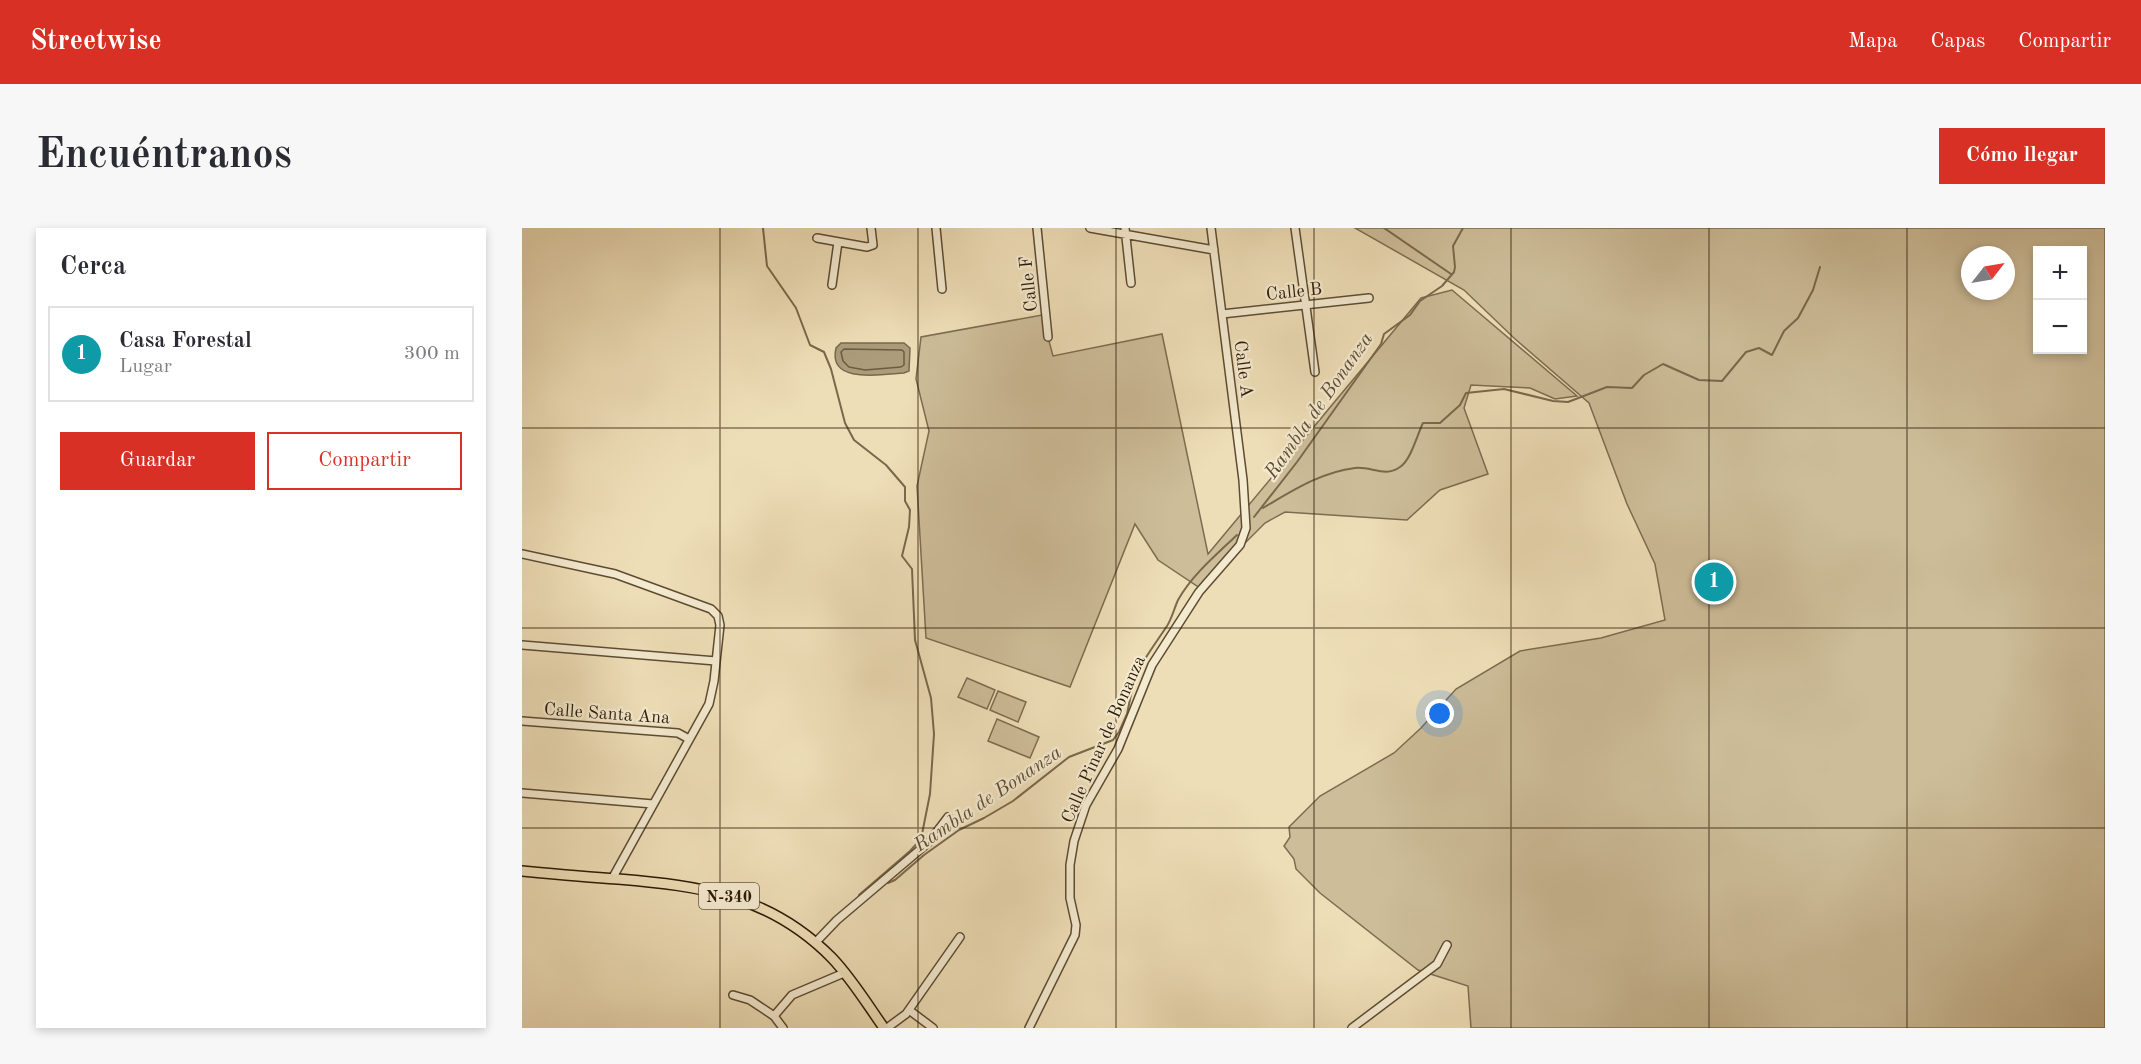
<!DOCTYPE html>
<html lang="es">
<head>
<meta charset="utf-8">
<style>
	body { margin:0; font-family:"Old Standard TT",serif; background:#f7f7f7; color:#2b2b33 }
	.controls { position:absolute; right:18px; top:18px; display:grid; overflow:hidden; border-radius:0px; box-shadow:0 3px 9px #0003 }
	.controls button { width:54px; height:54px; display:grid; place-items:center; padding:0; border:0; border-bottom:2px solid #e1e1e2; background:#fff; color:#2b2b33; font:30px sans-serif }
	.compass { position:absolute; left:1439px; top:18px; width:54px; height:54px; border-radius:50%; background:#fff; box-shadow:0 3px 9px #0003; rotate:59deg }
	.you { position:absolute; left:918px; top:486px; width:21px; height:21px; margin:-15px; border:4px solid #fff; border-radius:50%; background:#1a73e8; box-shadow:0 0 0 9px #1a73e833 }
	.badge { display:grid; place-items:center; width:39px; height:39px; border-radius:50%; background:#d93025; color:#fff; font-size:20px; font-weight:700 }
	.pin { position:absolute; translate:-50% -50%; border:3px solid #fff; box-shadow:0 2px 6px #0006 }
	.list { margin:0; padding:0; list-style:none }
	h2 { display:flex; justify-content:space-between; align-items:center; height:78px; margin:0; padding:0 24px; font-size:26px }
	h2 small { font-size:20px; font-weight:400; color:#7c7c81 }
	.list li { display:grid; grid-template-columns:39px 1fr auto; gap:18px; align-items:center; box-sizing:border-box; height:96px; margin:0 12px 12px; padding:0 12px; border:2px solid #e1e1e2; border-radius:0px }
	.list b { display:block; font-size:22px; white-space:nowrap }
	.list p { margin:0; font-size:20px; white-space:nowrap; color:#7c7c81 }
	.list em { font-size:20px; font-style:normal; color:#7c7c81 }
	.actions { display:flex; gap:12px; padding:18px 24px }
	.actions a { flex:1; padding:14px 0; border:2px solid #d93025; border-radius:0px; text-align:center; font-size:21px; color:#d93025 }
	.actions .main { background:#d93025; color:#fff }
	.map { position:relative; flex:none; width:1583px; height:800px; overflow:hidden; border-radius:0px }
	header { display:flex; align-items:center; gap:36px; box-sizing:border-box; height:84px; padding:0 30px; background:#d93025; color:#fff }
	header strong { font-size:28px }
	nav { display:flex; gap:33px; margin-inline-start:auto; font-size:21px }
	.intro { display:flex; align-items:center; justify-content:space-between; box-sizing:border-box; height:144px; padding:0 36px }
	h1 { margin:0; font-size:42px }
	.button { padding:15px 27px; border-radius:0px; background:#d93025; color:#fff; font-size:21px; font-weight:700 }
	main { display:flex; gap:36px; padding:0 36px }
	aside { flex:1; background:#fff; border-radius:0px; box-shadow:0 3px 9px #0003 }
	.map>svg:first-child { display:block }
	.green { fill:#cdbd99; stroke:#7d6c50; stroke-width:1.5; fill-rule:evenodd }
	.water { fill:#ac9c7b; stroke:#79684c; stroke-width:1.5 }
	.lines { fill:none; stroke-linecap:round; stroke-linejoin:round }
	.shore { stroke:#6c5c40; stroke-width:1.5 }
	.stream { stroke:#79684c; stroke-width:2 }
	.minor-casing { stroke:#5d4c32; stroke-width:10 }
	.highway-casing { stroke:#2d1b06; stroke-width:12 }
	.minor { stroke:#f4ead0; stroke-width:7 }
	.highway { stroke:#eedeb7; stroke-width:9 }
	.grid { fill:none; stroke:#2d1b06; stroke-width:1.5; stroke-opacity:0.55 }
	.labels { text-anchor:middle; stroke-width:4.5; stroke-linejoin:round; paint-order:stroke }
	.shield { fill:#f4ead0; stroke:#695943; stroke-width:1.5 }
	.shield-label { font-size:16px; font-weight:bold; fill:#2d1b06 }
	.street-label { font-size:18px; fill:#2d1b06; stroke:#f4ead0 }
	.water-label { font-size:20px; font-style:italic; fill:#604f35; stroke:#f4ead0 }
</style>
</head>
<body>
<header>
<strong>Streetwise</strong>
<nav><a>Mapa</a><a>Capas</a><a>Compartir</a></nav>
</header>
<div class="intro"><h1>Encuéntranos</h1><a class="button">Cómo llegar</a></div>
<main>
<aside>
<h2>Cerca<small></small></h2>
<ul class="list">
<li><span class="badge" style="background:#0f9aa8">1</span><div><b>Casa Forestal</b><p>Lugar</p></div><em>300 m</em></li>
</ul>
<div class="actions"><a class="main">Guardar</a><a>Compartir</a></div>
</aside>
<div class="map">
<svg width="1583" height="800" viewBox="0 0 1583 800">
	<rect width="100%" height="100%" fill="#eedeb7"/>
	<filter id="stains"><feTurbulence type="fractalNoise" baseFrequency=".00333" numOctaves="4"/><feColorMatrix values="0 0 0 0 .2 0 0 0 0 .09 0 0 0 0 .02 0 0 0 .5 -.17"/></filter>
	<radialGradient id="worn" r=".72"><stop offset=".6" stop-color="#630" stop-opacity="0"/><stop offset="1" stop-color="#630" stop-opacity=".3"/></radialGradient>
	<path class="green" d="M 833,0 L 1583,0 L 1583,800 L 949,800 L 946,758 L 896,742 L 798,665 L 774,641 L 772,631 L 762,618 L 768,609 L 767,599 L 798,568 L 872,525 L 899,500 L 934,461 L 998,423 L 1079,410 L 1143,392 L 1133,336 L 1105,276 L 1067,175 L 992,110 L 942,62 ZM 1516,22 L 1560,22 L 1560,122 L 1516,122 ZM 1448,27 L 1484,27 L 1484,63 L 1448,63 Z
		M 930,62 L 1055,168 L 1033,171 L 1008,160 L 949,157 L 942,180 L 966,246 L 918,262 L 885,292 L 763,284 L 743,295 L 678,360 L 636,332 L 613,296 L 548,459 L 404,410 L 395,258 L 407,203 L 394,151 L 399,109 L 520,87 L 531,128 L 640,106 L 686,326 L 899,70 Z
		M 445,450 L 473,462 L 465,481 L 436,469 Z
		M 476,463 L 504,474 L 496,494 L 468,482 Z
		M 475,491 L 517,509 L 508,530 L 466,513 Z"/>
	<path class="water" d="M 319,115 L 382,115 L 388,120 L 387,143 L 382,145 C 362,146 305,157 314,120 Z"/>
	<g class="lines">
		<path class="shore" d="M 322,121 L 380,122 L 382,124 L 382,137 L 379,139 L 343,142 L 327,139 L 321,133 L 319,124 Z"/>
		<path class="stream" d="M 241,0 L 245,38 L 274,80 L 288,117 L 302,124 L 309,141 L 323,195 L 332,212 L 364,237 L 383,259 L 383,273 L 388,282 L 387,299 L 380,328 L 390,341 L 393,412 L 409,470 L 412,506 L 408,566 L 399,611 L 388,623 L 337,667
			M 862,0 L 929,46
			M 741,280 C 770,263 799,244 833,240 C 849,238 863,250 878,239 C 889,232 895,207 901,195 L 918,195 L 938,177 L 944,165 L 982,161 L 1031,173 L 1046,174 L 1085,159 L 1110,160 L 1122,147 L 1141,136 L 1177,152 L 1200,153 L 1224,124 L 1237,120 L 1250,127 L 1262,103 L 1276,90 L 1291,62 L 1298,39
			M 732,289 L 775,234 L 859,116 L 862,106 L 888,87 L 898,73 L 920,58 L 932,44 L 933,39 L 931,18 L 941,0
			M 615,444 C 624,428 635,413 645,398 C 650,390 652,381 656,372 C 670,347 694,327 715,307
			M 366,655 L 373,652 L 402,627 L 437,602 L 462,590 L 491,573 L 547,529 L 591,512 L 597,504 L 605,486 L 612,452"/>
		<defs>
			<path id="minor" d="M 414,0 L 420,61
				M 515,0 L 526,109
				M 568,0 L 692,22
				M 603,0 L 609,55
				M 773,0 L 793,144
				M 295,10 L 345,19 L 351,17 L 349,0
				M 310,57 L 316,14
				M 700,86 L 847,70
				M 0,326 L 93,346 L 189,381 L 196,388 L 198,397 L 192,453 L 187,476 L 90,651
				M 0,417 L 194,433
				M 0,493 L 156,505 L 167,511
				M 0,565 L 131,576
				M 293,715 L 315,692 L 407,614 L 426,589
				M 211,767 L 228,772 L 252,788 L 261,800
				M 387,782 L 411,800
				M 252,788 L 270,767 L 322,745
				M 365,800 L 384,786 L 438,709
				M 507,800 L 553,707 L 554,697 L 548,670 L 548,637 L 552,613 L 564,577 L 596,521 L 630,437 L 677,364 L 718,317 L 724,300 L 721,252 L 689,0
				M 830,800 L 915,736 L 925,717"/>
			<path id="highway" d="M 0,643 C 32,646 64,649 96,651 C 179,658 248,667 310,730 C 330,751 345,776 362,800"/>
		</defs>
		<use href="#minor" class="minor-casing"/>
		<use href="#highway" class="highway-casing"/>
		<use href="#minor" class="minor"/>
		<use href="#highway" class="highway"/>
	</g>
	<path class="grid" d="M 198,0 L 198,800M 396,0 L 396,800M 594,0 L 594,800M 792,0 L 792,800M 989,0 L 989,800M 1187,0 L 1187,800M 1385,0 L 1385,800M 0,200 L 1583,200M 0,400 L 1583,400M 0,600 L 1583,600"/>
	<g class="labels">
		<rect class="shield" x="177" y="655" width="60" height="26" rx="4.5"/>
		<g class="shield-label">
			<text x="207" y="674">N-340</text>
		</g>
		<g class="street-label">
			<text transform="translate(506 56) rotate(-96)" y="6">Calle F</text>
			<text transform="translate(772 63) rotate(-6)" y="6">Calle B</text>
			<text transform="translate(722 141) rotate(83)" y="6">Calle A</text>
			<text transform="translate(85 485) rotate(4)" y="6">Calle Santa Ana</text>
			<text transform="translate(581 511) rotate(-66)" y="6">Calle Pinar de Bonanza</text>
		</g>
		<g class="water-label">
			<text transform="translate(796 177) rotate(-55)" y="7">Rambla de Bonanza</text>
			<text transform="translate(465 570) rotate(-34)" y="7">Rambla de Bonanza</text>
		</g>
	</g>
	<rect width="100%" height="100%" filter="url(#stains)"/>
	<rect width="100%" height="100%" fill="url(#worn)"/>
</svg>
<div class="controls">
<button>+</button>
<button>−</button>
</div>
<svg class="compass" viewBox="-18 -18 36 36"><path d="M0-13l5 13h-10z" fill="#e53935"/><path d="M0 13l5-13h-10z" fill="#7c7c81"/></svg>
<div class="you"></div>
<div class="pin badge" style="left:1192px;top:354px;background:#0f9aa8">1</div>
</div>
</main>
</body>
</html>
